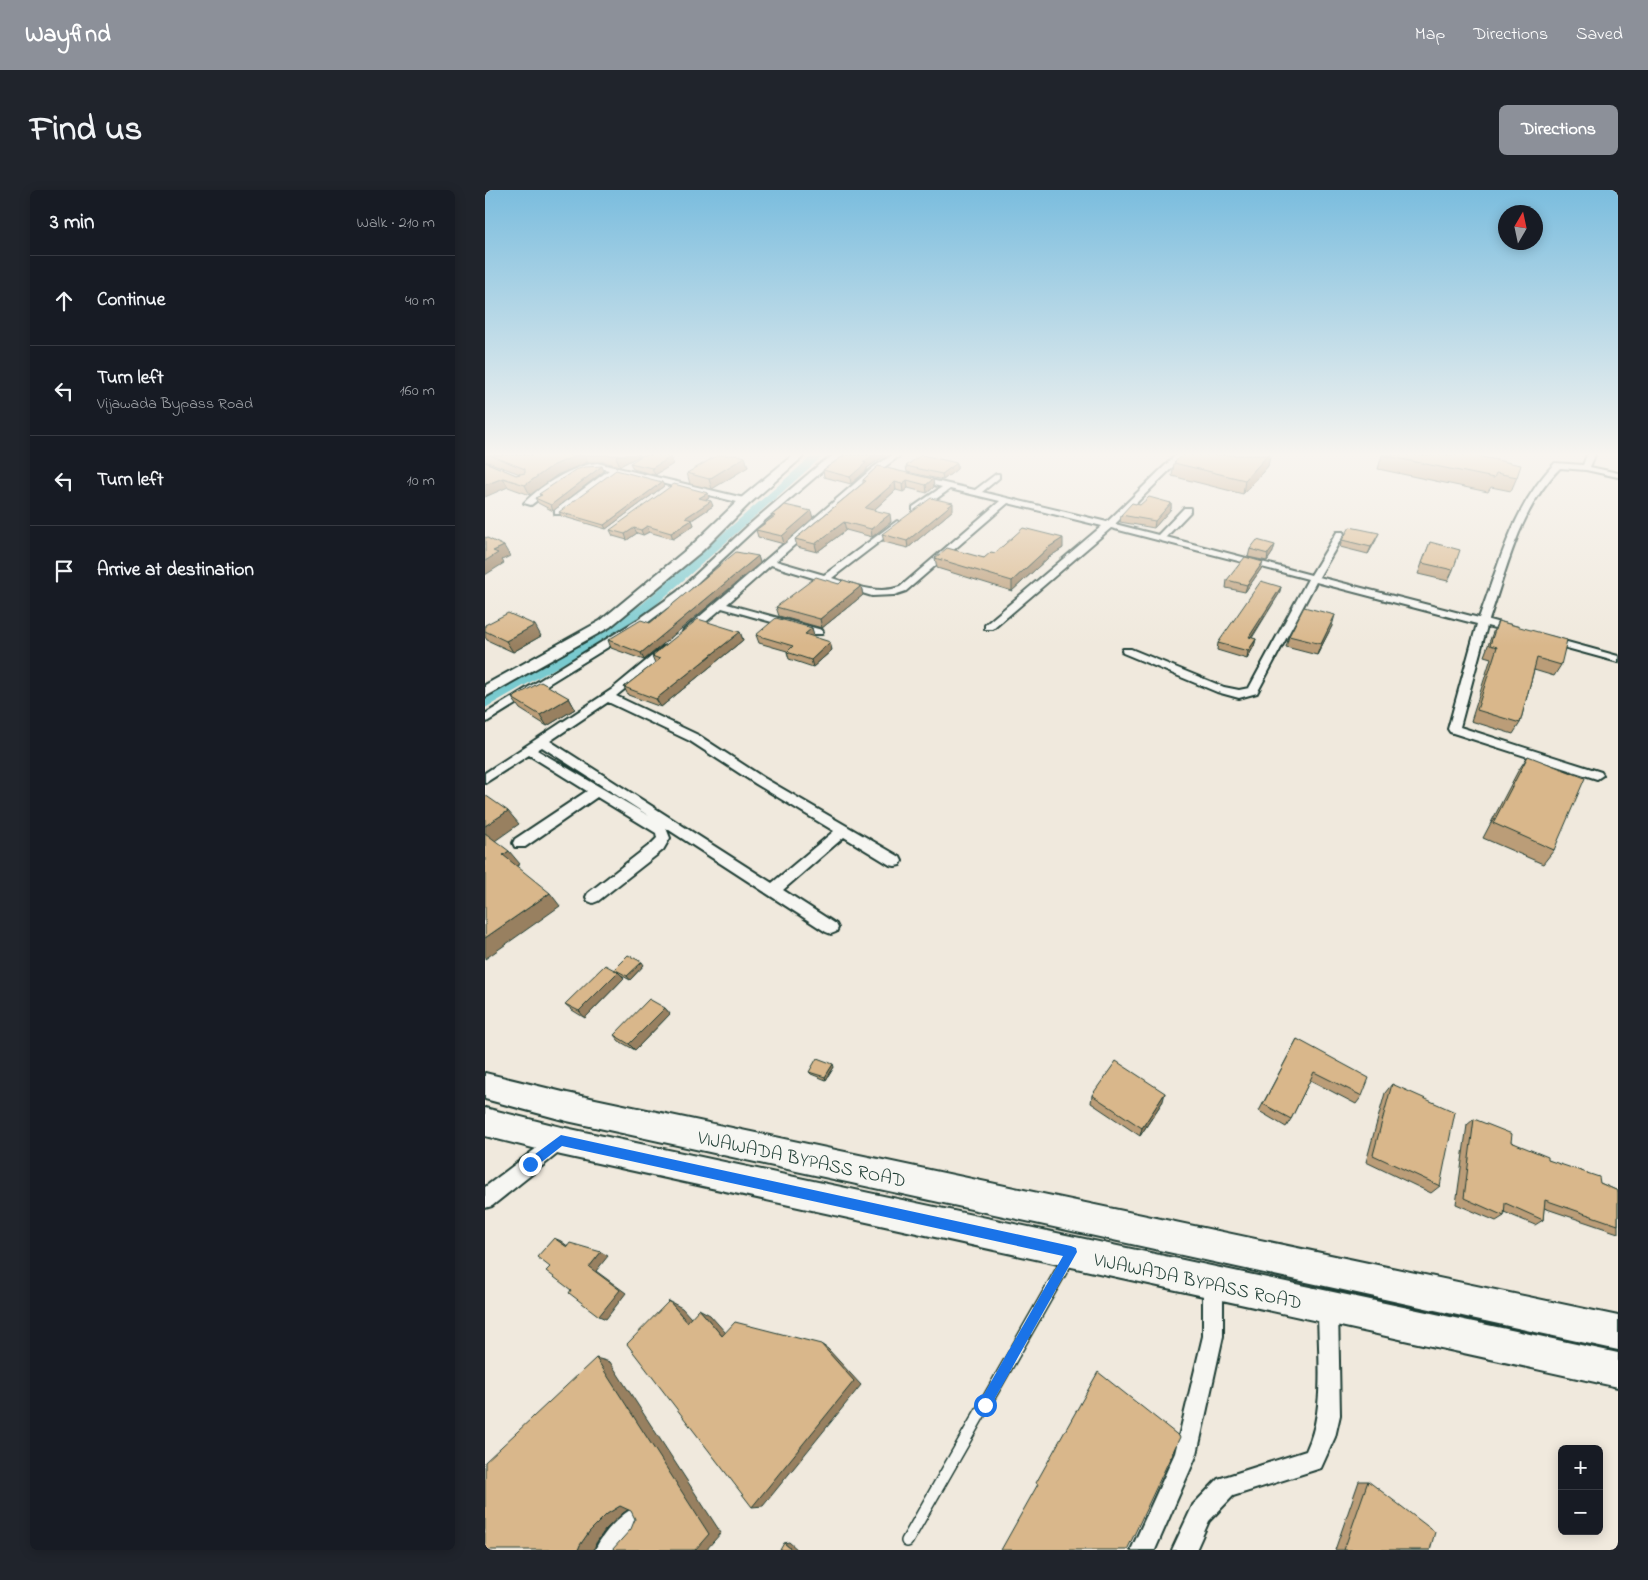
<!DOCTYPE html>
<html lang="en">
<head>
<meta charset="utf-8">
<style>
	body { margin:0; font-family:"Indie Flower",sans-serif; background:#20242c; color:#f1f3f6 }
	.controls { position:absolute; right:15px; bottom:15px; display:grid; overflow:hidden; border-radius:8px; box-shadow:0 2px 12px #0003 }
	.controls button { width:45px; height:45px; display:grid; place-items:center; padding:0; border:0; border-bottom:1px solid #363941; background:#171b24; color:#f1f3f6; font:25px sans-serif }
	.compass { position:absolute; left:1013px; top:15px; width:45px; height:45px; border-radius:50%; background:#171b24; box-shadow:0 2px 12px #0003; rotate:9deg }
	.stop { position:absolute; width:15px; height:15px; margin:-11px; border:4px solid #1a73e8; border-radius:50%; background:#fff }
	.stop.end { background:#1a73e8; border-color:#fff; box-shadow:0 1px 5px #0008 }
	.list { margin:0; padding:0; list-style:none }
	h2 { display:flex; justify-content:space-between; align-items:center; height:65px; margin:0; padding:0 20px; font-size:21px }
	h2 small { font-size:16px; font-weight:400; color:#9ea1a6 }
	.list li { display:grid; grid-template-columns:32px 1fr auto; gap:15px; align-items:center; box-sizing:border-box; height:90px; padding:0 20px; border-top:1px solid #363941 }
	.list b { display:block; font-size:19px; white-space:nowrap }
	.list p { margin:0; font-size:16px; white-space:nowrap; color:#9ea1a6 }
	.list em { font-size:16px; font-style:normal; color:#9ea1a6 }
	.icon { flex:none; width:28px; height:28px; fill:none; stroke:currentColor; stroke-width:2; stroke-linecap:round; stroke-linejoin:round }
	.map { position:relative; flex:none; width:1133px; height:1360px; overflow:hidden; border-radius:8px }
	header { display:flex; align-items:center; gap:30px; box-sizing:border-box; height:70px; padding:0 25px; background:#8c9099; color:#fff }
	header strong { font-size:24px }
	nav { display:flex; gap:28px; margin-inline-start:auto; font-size:18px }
	.intro { display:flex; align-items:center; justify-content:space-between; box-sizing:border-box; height:120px; padding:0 30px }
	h1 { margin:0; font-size:35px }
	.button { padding:12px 22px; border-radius:8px; background:#8c9099; color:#fff; font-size:18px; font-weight:700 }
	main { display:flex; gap:30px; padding:0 30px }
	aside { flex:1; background:#171b24; border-radius:8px; box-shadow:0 2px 12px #0003 }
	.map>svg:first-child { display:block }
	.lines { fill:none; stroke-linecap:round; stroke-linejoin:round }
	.canal { fill:#79cacf; fill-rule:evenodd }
	.lane-casing { stroke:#1f3d34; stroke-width:14 }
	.street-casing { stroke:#1f3d34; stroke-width:4 }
	.secondary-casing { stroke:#1f3d34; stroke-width:4 }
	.primary-casing { stroke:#1f3d34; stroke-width:4 }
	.lane { stroke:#f6f6f2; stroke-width:11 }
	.street { fill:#f6f6f2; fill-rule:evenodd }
	.secondary { fill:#f6f6f2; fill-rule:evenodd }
	.primary { fill:#f6f6f2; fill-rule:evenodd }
	.wall { fill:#bb9d78; stroke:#1f3d34 }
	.shaded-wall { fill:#988061; stroke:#1f3d34 }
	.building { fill:#d9b78b; stroke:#1f3d34 }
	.route { fill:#1a73e8 }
	.labels { text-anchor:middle; stroke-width:5; stroke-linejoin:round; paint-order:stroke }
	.near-street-label { font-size:19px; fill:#1f3d34; stroke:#f6f6f2 }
</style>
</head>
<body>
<header>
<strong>Wayfind</strong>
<nav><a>Map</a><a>Directions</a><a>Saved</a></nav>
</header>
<div class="intro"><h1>Find us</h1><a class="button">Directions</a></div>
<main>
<aside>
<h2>3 min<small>Walk · 210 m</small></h2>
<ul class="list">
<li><svg class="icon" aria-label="ahead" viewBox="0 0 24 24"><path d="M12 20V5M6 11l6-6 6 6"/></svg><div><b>Continue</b></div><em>40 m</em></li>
<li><svg class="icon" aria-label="left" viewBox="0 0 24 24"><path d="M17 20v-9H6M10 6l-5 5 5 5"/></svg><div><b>Turn left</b><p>Vijawada Bypass Road</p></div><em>160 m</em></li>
<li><svg class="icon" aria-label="left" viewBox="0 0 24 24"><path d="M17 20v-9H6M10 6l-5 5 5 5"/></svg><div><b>Turn left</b></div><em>10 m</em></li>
<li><svg class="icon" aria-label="arrive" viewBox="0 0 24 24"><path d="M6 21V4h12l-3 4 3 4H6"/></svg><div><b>Arrive at destination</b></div></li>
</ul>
</aside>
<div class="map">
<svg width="1133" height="1360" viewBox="0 0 1133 1360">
	<rect width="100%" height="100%" fill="#f0e9dd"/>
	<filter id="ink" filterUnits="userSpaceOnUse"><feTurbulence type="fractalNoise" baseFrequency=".02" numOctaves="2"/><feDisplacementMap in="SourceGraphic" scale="10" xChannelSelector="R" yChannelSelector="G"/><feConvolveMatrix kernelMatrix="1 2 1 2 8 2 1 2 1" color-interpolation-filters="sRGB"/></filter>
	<g filter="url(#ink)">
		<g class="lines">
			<path class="canal" d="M 328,265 L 339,265 L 165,420 L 116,452 L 0,518 L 0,507 L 106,446 L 157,414 Z"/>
			<defs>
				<path id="lane" d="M 422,1351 L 583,1069"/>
				<path id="street" d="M 349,265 L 359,265 L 341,278 L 271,338 L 198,406 L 162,433 L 0,533 L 0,524 L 154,429 L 192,402 L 265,334 L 335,274 Z
					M 407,265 L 416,265 L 394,281 L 291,371 L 339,385 L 412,331 L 416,334 L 415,336 L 347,388 C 369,395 392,405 415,397 L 515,311 L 465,299 L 434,321 L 428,321 L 428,317 L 457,297 L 428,290 L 428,286 L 490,300 L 511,284 L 514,284 L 514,288 L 497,302 L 622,332 L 691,265 L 700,265 L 630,334 L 673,345 L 699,318 L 705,318 L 705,322 L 681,347 L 826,385 L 852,342 L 858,342 L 859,344 L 834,387 L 994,428 C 1014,374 1029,315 1070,273 L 1098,275 L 1102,265 L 1110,265 L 1105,277 L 1133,283 L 1133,287 L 1101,280 L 1075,278 C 1035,318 1022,378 1004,430 L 1033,438 L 1034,440 L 1029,443 L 1002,436 L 975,537 L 1116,582 L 1118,585 L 1112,589 L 965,542 L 963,539 L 992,434 L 831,392 L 772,503 L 754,508 L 732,502 L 638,463 L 637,461 L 638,459 L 646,459 L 739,497 L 754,500 L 764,498 L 823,389 L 626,338 L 508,439 L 500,439 L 500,435 L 617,336 L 523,313 L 421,401 L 409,405 L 387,406 L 286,375 L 242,414 L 337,440 L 338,442 L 337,444 L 329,444 L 237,418 L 207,444 L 199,444 L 198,442 L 199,440 L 389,277 Z
					M 112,273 L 263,309 L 264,311 L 260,314 L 132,282 L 76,324 L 70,324 L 70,320 L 124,280 C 93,273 70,298 46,315 L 39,313 C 56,295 87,276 112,273 Z
					M 1064,447 L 1133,466 L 1133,472 L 1060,452 L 1059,450 Z
					M 182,456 L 186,457 L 187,459 L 186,461 L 131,506 L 213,545 L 279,588 L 415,667 L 417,671 L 415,675 L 410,676 L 405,675 L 359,647 L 298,700 L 351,734 L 353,738 L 351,742 L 346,744 L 341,742 L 181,638 L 185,648 L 178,660 L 113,711 L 108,713 L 103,711 L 101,707 L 103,703 L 166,654 L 172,648 L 171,643 L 112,607 L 40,657 L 30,657 L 28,653 L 30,649 L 102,601 L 44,565 L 0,593 L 0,583 L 126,500 L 178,457 ZM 123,512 L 205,551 L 271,594 L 349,641 L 287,693 L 65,551 ZM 57,557 L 164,626 L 52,560 Z
					M 75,942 L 81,945 L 84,951 L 81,957 L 7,1016 L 0,1018 L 0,997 L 69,945 Z
					M 728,1083 L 735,1086 L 738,1093 L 738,1146 L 712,1264 L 670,1360 L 646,1360 L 690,1263 L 718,1146 L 718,1093 L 721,1086 Z
					M 843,1108 L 850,1111 L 853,1118 L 855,1225 L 850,1247 L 836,1278 L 748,1306 L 724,1331 L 711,1360 L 687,1360 L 708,1315 L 733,1289 L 821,1261 C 841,1219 833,1164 833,1118 L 836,1111 Z
					M 151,1317 L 159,1321 L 163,1329 L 159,1337 L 138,1360 L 110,1360 C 117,1344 135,1324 151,1317 Z"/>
				<path id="secondary" d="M 308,265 L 320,265 L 264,314 L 217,361 L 125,437 L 0,507 L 0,495 L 115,431 L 207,355 L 256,308 Z"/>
				<path id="primary" d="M 0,883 L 82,903 L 1133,1126 L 1133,1160 L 82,931 L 0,909 Z
					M 0,918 L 76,937 L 1133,1163 L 1133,1197 L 76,965 L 0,946 Z"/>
			</defs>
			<use href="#lane" class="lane-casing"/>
			<use href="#street" class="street-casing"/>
			<use href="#secondary" class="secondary-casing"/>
			<use href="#primary" class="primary-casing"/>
			<use href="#lane" class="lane"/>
			<use href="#street" class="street"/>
			<use href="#secondary" class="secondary"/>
			<use href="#primary" class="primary"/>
		</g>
		<path class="wall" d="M 0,265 L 156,265 L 135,276 L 118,272 L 103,272 L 72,285 L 45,305 L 23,297 L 0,272 L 31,285 L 35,284 L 0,271 Z
			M 360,265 L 401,265 L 382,278 L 382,280 L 366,294 L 339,287 L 338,280 Z
			M 785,265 L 783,276 L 758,304 L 687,286 L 689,273 Z
			M 897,265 L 987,265 L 1032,287 L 1026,301 L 1006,297 L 1003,302 L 893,279 Z
			M 260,267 L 263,277 L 227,299 L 205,294 L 202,283 Z
			M 145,273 L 188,274 L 170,285 L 148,279 Z
			M 472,273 L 472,279 L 458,290 L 422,282 L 421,276 Z
			M 393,276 L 449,297 L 442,303 L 423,298 L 418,302 L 411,300 L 389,320 L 406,332 L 387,347 L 361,340 L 332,362 L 312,357 L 310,349 L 378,293 L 378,290 Z
			M 119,281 L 68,321 L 53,313 L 50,308 L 55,306 L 54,304 Z
			M 179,296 L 121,339 L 76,326 L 74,322 Z
			M 224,308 L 221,310 L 228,316 L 207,330 L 209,335 L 188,349 L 164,342 L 158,345 L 152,343 L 142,350 L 128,346 L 125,340 Z
			M 686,313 L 686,319 L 669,338 L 635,332 L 636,325 L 655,315 Z
			M 468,320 L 423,358 L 399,352 L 397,344 Z
			M 287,325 L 328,328 L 299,354 L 273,347 L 271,340 L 287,328 Z
			M 857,350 L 891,350 L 883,364 L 855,357 Z
			M 945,352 L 968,380 L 963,391 L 933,384 Z
			M 578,358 L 564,367 L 527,401 L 452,378 L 450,368 L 499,368 L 510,363 Z
			M 765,359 L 788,362 L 782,371 L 763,367 Z
			M 273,366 L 275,373 L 159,470 L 126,458 L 123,450 L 165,433 Z
			M 776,379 L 760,402 L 741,398 L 742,390 Z
			M 354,394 L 376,396 L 378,405 L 337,438 L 294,426 L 291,417 Z
			M 796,397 L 794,404 L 767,448 L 771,449 L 769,456 L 762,469 L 732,460 L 733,453 Z
			M 1013,431 L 1076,475 L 1069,486 L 1049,480 L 1035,533 L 1028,544 L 986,531 L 1006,468 L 999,466 L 1008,442 Z
			M 0,435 L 56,446 L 28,462 L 2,450 L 0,447 Z
			M 847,436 L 832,465 L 801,457 L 804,446 Z
			M 327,438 L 329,446 L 328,447 L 347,460 L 328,477 L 304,469 L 302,462 L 302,461 L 274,453 L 271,445 Z
			M 255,442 L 258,450 L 176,517 L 143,505 L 139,497 L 170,473 L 167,466 Z
			M 27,508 L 84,508 L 90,519 L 62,536 L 35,519 Z
			M 1043,566 L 1069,660 L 1058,674 L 998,648 L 1033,581 Z
			M 159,775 L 145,790 L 136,785 L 139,788 L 100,828 L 87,820 L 80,814 L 129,779 Z
			M 180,818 L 185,824 L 150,860 L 134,851 L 129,845 Z
			M 812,849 L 877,906 L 871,914 L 825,890 L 806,929 L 801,937 L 774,921 Z
			M 349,877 L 341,890 L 326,884 L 324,882 Z
			M 907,894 L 955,996 L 946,1003 L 881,972 L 900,903 Z
			M 607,905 L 678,911 L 655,946 L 606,913 Z
			M 989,929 L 1026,952 L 1063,970 L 1133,1001 L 1133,1043 L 1059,1018 L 1058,1030 L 1050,1035 L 1019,1022 L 1019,1026 L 1011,1031 L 971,1014 L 982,935 Z
			M 874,1291 L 883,1291 L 945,1360 L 850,1360 Z"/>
		<path class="shaded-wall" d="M 92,265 L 100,265 L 103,272 L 72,285 L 45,305 L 40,295 L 67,276 Z
			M 134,265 L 156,265 L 135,276 L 131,267 Z
			M 389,265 L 401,265 L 382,278 L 382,280 L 366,294 L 365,287 L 378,272 Z
			M 783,265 L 785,265 L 783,276 L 758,304 L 760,290 Z
			M 186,267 L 188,274 L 170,285 L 167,278 Z
			M 260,267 L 263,277 L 227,299 L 224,289 Z
			M 472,273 L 472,279 L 458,290 L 457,284 Z
			M 117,276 L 119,281 L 68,321 L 66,315 Z
			M 18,288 L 23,297 L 0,307 L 0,295 Z
			M 448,289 L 449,297 L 442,303 L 441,295 Z
			M 422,290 L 423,298 L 418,302 L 417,294 Z
			M 177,292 L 179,296 L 121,339 L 119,335 Z
			M 410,292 L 411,300 L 382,326 L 380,318 Z
			M 223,303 L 224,308 L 216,313 L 214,308 Z
			M 226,311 L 228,316 L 202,333 L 200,328 Z
			M 468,313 L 468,320 L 423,358 L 422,351 Z
			M 686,313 L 686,319 L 669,338 L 670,331 Z
			M 326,321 L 328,328 L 299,354 L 297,346 Z
			M 405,324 L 406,332 L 387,347 L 386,339 Z
			M 207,330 L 209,335 L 188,349 L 186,343 Z
			M 359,332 L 361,340 L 332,362 L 330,354 Z
			M 162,336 L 164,342 L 158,345 L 156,340 Z
			M 149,338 L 152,343 L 142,350 L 140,344 Z
			M 894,343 L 891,350 L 883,364 L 886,357 Z
			M 578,348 L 578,358 L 564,367 L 527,401 L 527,391 L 564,357 Z
			M 790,355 L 788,362 L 782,371 L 783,364 Z
			M 19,356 L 25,366 L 17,370 L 19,373 L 0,385 L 0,371 L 8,361 Z
			M 273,366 L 275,373 L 159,470 L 156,463 Z
			M 778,372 L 776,379 L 760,402 L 762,395 Z
			M 376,396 L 378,405 L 337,438 L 335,429 Z
			M 796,397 L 794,404 L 762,454 L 764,447 Z
			M 850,425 L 847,436 L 832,465 L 836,454 Z
			M 50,435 L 56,446 L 28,462 L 21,451 Z
			M 327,438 L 329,446 L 322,452 L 320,444 Z
			M 255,442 L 258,450 L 176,517 L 171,509 Z
			M 771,449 L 769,456 L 762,469 L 763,461 Z
			M 345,452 L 347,460 L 328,477 L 326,470 Z
			M 84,508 L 90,519 L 62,536 L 55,525 Z
			M 23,621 L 34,634 L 7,653 L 0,645 L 0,636 Z
			M 24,661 L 35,674 L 29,678 L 18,665 Z
			M 65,703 L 75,716 L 0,769 L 0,748 Z
			M 157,772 L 159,775 L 145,790 L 142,786 Z
			M 133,782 L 139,788 L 100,828 L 94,821 Z
			M 180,818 L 185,824 L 150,860 L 144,854 Z
			M 348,874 L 349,877 L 341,890 L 340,887 Z
			M 680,903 L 678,911 L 655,946 L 657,938 Z
			M 69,1048 L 76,1051 L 89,1061 L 82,1057 Z
			M 116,1062 L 123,1066 L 111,1081 L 141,1103 L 121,1129 L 114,1126 L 104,1077 Z
			M 184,1111 L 197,1118 L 214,1137 L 202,1132 Z
			M 214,1119 L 225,1125 L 248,1151 L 237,1146 Z
			M 336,1154 L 343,1159 L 376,1195 L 278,1316 L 267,1317 Z
			M 111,1168 L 125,1172 L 236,1343 L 221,1360 L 207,1360 Z
			M 150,1315 L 138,1323 L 120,1340 L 111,1353 L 109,1360 L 93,1360 L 95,1355 L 104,1342 L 122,1324 L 135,1316 Z
			M 304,1352 L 313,1360 L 307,1360 L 299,1353 Z"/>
		<path class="building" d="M 5,265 L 92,265 L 67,276 L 40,295 L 18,288 L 0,295 L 0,272 L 31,285 L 40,283 L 40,279 Z
			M 158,265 L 177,265 L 186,267 L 167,278 L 145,273 Z
			M 233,265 L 253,265 L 260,267 L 224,289 L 202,283 Z
			M 360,265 L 389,265 L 378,272 L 381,273 L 365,287 L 338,280 Z
			M 436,265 L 437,265 L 472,273 L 457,284 L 421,276 Z
			M 697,265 L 783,265 L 760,290 L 689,273 Z
			M 897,265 L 987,265 L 1036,275 L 1032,287 L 1011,283 L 1009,288 Z
			M 117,276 L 66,315 L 50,308 L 57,305 L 54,304 L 90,280 L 100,277 Z
			M 393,276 L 448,289 L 441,295 L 422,290 L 417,294 L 410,292 L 380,318 L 405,324 L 386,339 L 359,332 L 330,354 L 310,349 L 381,291 L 378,290 Z
			M 131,280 L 177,292 L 119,335 L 74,322 Z
			M 189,294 L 223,303 L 214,308 L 226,311 L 200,328 L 207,330 L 186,343 L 162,336 L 156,340 L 149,338 L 140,344 L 125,340 Z
			M 664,307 L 686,313 L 670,331 L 636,325 L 647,313 L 655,315 Z
			M 446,308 L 468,313 L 422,351 L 397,344 Z
			M 300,315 L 326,321 L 297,346 L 271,340 L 290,326 L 287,325 Z
			M 865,337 L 894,343 L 886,357 L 857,350 Z
			M 538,338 L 578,348 L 564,357 L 527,391 L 450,368 L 462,358 L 499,368 L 506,362 L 510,363 Z
			M 0,347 L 19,356 L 8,361 L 13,363 L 0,371 Z
			M 772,350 L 790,355 L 783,364 L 765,359 Z
			M 945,352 L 975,360 L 968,380 L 937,373 Z
			M 251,362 L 273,366 L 156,463 L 123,450 L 156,430 L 165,433 Z
			M 760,367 L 778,372 L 762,395 L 742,390 Z
			M 331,387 L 354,394 L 358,390 L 376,396 L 335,429 L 291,417 Z
			M 776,391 L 796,397 L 764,447 L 771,449 L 763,461 L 733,453 Z
			M 819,417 L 850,425 L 836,454 L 804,446 Z
			M 23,423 L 50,435 L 21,451 L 0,441 L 0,435 Z
			M 291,428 L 327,438 L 320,444 L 345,452 L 326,470 L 302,462 L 308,456 L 271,445 Z
			M 213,429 L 255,442 L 171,509 L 139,497 L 175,469 L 167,466 Z
			M 1013,431 L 1082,450 L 1076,475 L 1052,468 L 1035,533 L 992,520 L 1012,457 L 1005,455 Z
			M 56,492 L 84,508 L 55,525 L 27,508 Z
			M 1043,566 L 1100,588 L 1069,660 L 1008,633 Z
			M 0,605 L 23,621 L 0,636 Z
			M 0,643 L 24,661 L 18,665 L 65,703 L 0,748 Z
			M 143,765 L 157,772 L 142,786 L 129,779 Z
			M 120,775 L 133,782 L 94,821 L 80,814 Z
			M 164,809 L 180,818 L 144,854 L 129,845 Z
			M 812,849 L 884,888 L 877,906 L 829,882 L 806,929 L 778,914 Z
			M 332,868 L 348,874 L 340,887 L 324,882 Z
			M 631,871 L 680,903 L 657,938 L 607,905 Z
			M 907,894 L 970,922 L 955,996 L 888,965 Z
			M 989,929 L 1027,944 L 1026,952 L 1063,967 L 1063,970 L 1114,987 L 1115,993 L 1133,1001 L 1133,1035 L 1060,1010 L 1058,1030 L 1020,1013 L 1019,1026 L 979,1008 Z
			M 69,1048 L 82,1057 L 85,1053 L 116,1062 L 104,1077 L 135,1100 L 114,1126 L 84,1103 L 86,1100 L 61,1081 L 65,1077 L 52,1067 Z
			M 184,1111 L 202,1132 L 214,1119 L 237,1146 L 250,1132 L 336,1154 L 369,1191 L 267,1317 L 142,1154 Z
			M 111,1168 L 224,1344 L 210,1360 L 127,1360 L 146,1339 L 150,1329 L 146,1321 L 135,1316 L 122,1324 L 104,1342 L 95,1355 L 93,1360 L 0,1360 L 0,1272 Z
			M 613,1182 L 695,1247 L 642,1360 L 516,1360 L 553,1294 L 551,1293 Z
			M 883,1291 L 950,1342 L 945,1360 L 859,1360 Z
			M 299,1353 L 307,1360 L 295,1360 Z"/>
	</g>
	<linearGradient id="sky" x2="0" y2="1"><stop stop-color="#7bbdde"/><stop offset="0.58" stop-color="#f8f5f0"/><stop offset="1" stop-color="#f8f5f0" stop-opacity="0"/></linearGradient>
	<rect width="1133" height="456" fill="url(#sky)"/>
	<path class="route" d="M 76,945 L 586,1056 L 591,1058 L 592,1062 L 504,1219 L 500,1221 L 495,1219 L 493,1215 L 495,1211 L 578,1066 L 77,956 L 49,978 L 45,979 L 42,978 L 40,974 L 42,970 Z"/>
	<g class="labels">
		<g class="near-street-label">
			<text transform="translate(317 968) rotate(12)" y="7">VIJAWADA BYPASS ROAD</text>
			<text transform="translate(713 1090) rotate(12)" y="7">VIJAWADA BYPASS ROAD</text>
		</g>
	</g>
</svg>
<div class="controls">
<button>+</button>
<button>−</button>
</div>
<svg class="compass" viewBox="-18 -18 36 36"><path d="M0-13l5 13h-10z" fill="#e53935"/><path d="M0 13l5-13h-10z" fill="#9ea1a6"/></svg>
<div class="stop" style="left:500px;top:1215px"></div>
<div class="stop end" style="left:45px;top:974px"></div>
</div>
</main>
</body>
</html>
